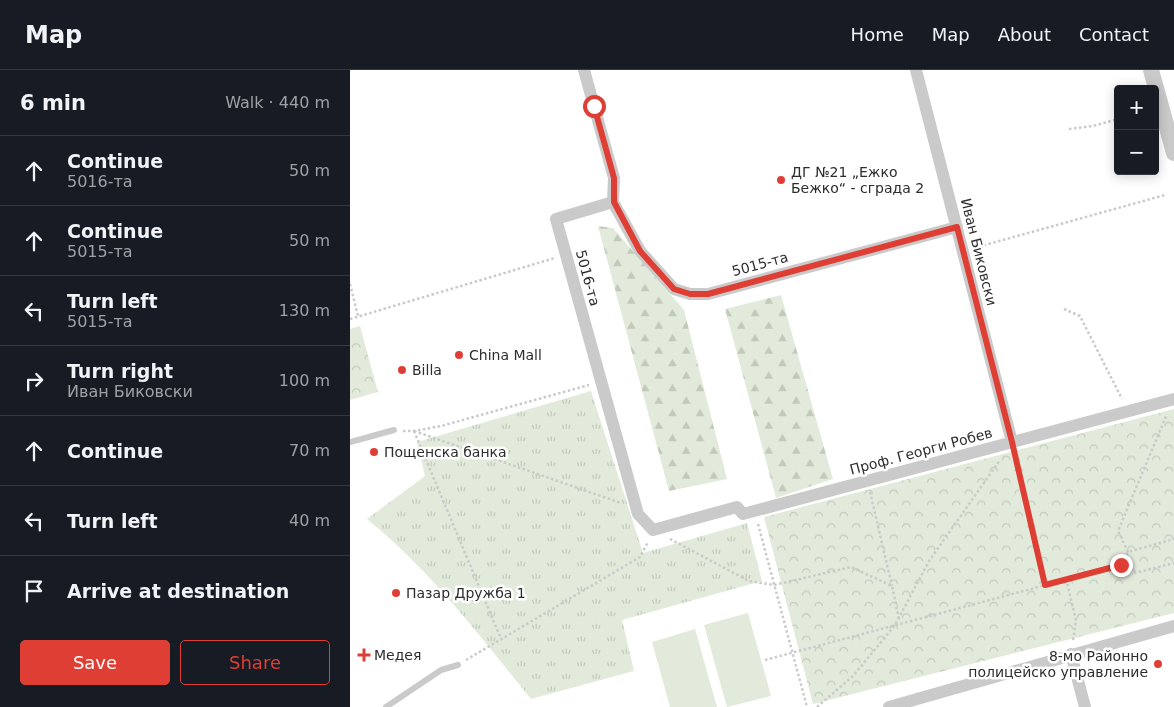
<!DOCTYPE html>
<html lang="en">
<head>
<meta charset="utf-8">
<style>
	body { margin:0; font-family:"DejaVu Sans",sans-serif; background:#242831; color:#f1f3f6 }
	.controls { position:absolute; right:15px; top:15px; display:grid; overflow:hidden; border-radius:5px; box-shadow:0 2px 12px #0003 }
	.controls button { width:45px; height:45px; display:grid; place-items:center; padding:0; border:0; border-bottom:1px solid #363941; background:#171b24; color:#f1f3f6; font:25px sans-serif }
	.stop { position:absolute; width:15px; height:15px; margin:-11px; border:4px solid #df3e35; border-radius:50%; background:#fff }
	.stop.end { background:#df3e35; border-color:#fff; box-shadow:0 1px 5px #0008 }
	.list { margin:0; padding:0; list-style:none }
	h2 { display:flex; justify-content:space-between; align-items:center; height:65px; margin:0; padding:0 20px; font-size:21px }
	h2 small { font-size:16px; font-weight:400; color:#9ea1a6 }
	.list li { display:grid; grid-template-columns:32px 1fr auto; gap:15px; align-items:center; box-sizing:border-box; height:70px; padding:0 20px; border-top:1px solid #363941 }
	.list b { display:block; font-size:19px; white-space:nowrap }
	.list p { margin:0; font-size:16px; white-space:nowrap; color:#9ea1a6 }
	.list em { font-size:16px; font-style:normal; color:#9ea1a6 }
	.actions { display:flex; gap:10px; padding:15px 20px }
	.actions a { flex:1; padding:11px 0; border:1px solid #df3e35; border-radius:5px; text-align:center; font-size:18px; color:#df3e35 }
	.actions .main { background:#df3e35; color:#fff }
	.icon { flex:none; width:28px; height:28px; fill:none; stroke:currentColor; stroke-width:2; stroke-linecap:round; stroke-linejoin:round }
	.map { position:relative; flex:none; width:824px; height:637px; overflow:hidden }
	header { display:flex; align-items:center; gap:30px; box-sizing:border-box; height:70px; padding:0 25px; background:#171b24; border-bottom:1px solid #363941 }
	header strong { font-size:24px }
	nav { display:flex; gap:28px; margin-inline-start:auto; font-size:18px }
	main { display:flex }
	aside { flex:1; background:#171b24 }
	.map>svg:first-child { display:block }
	.grass { fill:url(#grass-tufts) }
	.forest { fill:url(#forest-firs) }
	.park { fill:url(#park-crowns) }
	.garden { fill:#e2ebdb }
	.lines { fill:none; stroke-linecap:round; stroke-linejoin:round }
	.path { stroke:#cacaca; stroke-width:2.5; stroke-dasharray:2.5 2.5; stroke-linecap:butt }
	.service { stroke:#cacaca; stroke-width:6 }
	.minor { stroke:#cacaca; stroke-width:12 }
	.tertiary { stroke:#cacaca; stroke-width:16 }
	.route { stroke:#df3e35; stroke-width:6 }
	.poi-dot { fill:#df3e35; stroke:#fff; stroke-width:2 }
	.labels { text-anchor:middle; stroke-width:5; stroke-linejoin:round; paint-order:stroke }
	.poi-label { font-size:14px; fill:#2d2d2d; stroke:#fff; text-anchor:start }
	.street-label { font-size:14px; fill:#2d2d2d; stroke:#fff }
</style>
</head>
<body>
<header>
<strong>Map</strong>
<nav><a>Home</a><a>Map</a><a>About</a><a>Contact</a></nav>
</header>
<main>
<aside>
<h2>6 min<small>Walk · 440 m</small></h2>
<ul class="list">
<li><svg class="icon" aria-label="ahead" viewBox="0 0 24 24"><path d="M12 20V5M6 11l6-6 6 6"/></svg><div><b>Continue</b><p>5016-та</p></div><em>50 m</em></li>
<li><svg class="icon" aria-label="ahead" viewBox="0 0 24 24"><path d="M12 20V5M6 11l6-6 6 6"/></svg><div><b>Continue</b><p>5015-та</p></div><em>50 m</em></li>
<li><svg class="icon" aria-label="left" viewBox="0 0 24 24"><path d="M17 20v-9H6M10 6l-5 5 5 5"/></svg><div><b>Turn left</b><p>5015-та</p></div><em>130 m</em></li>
<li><svg class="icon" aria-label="right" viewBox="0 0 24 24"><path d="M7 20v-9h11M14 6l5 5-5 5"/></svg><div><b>Turn right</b><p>Иван Биковски</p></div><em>100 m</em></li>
<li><svg class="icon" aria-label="ahead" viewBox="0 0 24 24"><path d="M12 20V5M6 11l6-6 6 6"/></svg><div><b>Continue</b></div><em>70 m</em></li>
<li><svg class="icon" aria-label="left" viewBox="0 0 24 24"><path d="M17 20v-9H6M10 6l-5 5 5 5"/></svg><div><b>Turn left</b></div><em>40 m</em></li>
<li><svg class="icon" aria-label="arrive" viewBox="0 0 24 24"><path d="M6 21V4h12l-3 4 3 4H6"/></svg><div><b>Arrive at destination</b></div></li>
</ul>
<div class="actions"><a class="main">Save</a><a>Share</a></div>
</aside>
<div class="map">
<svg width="824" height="637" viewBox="0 0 824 637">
	<defs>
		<pattern id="grass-tufts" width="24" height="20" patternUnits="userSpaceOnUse" patternTransform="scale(1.25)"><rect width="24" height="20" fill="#e2ebdb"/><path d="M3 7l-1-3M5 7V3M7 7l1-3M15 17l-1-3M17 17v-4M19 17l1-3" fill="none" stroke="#c2cabc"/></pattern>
		<pattern id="forest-firs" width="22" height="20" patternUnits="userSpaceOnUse" patternTransform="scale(1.25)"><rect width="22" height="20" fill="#e2ebdb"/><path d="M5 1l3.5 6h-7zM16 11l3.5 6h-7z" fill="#c2cabc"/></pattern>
		<pattern id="park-crowns" width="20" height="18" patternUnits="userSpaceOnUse" patternTransform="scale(1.25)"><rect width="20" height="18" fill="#e2ebdb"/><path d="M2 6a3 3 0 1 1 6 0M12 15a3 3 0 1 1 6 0" fill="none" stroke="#c2cabc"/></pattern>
	</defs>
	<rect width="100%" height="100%" fill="#fff"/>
	<path class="grass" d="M 241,321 L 293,483 L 397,453 L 412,511 L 272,550 L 284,601 L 181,629 C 130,566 80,500 17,449 L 75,406 L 67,372 Z"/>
	<path class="forest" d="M 248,156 L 263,158 L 334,240 L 377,409 L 319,421 Z
		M 431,225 L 483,409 L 426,428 L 375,239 Z"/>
	<path class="park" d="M 10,256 L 28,322 L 0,330 L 0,259 Z
		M 824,339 L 824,543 L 463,634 L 414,447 Z"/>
	<path class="garden" d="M 398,543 L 421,626 L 377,637 L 354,555 Z
		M 345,559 L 367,637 L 320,637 L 302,572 Z"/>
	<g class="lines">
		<path class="path" d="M 719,59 L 743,56 L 768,49
			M 624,178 L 815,125
			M 0,214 L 8,246
			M 714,239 L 730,246 L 772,329
			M 0,249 L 205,188
			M 53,361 L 64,361 L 91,356 L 239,315
			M 64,361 L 271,433
			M 64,361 L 151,569
			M 665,386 L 695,514
			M 520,422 L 542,516
			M 408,454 L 457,637
			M 320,469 L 399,511 L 424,515 L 501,497 L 542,516 L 549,549
			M 778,482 L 768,461 L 817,344
			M 771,495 L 785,503 L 824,493
			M 716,509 L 726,550 L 723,571
			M 116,590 L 290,487 L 298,472
			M 415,590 L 771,495 L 778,482 L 824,469
			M 467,637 L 503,606 L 545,555 L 579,491 L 650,390"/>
		<path class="service" d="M 0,372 L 44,360
			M 36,637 L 91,600 L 108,595"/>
		<path class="minor" d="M 234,0 L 264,108 L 263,132 L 206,149 L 288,444 L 303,460 L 387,437 L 393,444 L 824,329
			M 566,0 L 662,372
			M 263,132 L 290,181 L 324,219 L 340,224 L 358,224 L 607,157
			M 721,584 L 735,637
			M 539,637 L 824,556"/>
		<path class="tertiary" d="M 801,0 L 824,83"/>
	</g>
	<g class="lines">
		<path class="route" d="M 244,36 L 264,108 L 264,132 L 290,181 L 324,219 L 340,224 L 358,224 L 607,157 L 662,372 L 695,515 L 771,495"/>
	</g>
	<g class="poi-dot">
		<circle cx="431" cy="110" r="5"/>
		<circle cx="109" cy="285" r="5"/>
		<circle cx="52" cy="300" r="5"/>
		<circle cx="24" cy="382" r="5"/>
		<circle cx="46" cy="523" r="5"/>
		<path d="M11.5 577.5h5v5h5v5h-5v5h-5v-5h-5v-5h5z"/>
		<circle cx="808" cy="594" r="5"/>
	</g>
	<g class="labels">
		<g class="poi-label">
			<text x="441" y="107">ДГ №21 „Ежко<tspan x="441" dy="16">Бежко“ - сграда 2</tspan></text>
			<text x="119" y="290">China Mall</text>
			<text x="62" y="305">Billa</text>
			<text x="34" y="387">Пощенска банка</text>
			<text x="56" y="528">Пазар Дружба 1</text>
			<text x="24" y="590">Медея</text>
			<text x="798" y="591" text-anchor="end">8-мо Районно<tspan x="798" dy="16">полицейско управление</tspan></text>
		</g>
		<g class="street-label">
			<text transform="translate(629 182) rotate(76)" y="5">Иван Биковски</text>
			<text transform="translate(410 194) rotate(-15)" y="5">5015-та</text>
			<text transform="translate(238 208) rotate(75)" y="5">5016-та</text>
			<text transform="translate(571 381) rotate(-15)" y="5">Проф. Георги Робев</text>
		</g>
	</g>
</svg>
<div class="controls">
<button>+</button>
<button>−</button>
</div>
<div class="stop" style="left:244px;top:36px"></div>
<div class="stop end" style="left:771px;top:495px"></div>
</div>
</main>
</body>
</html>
